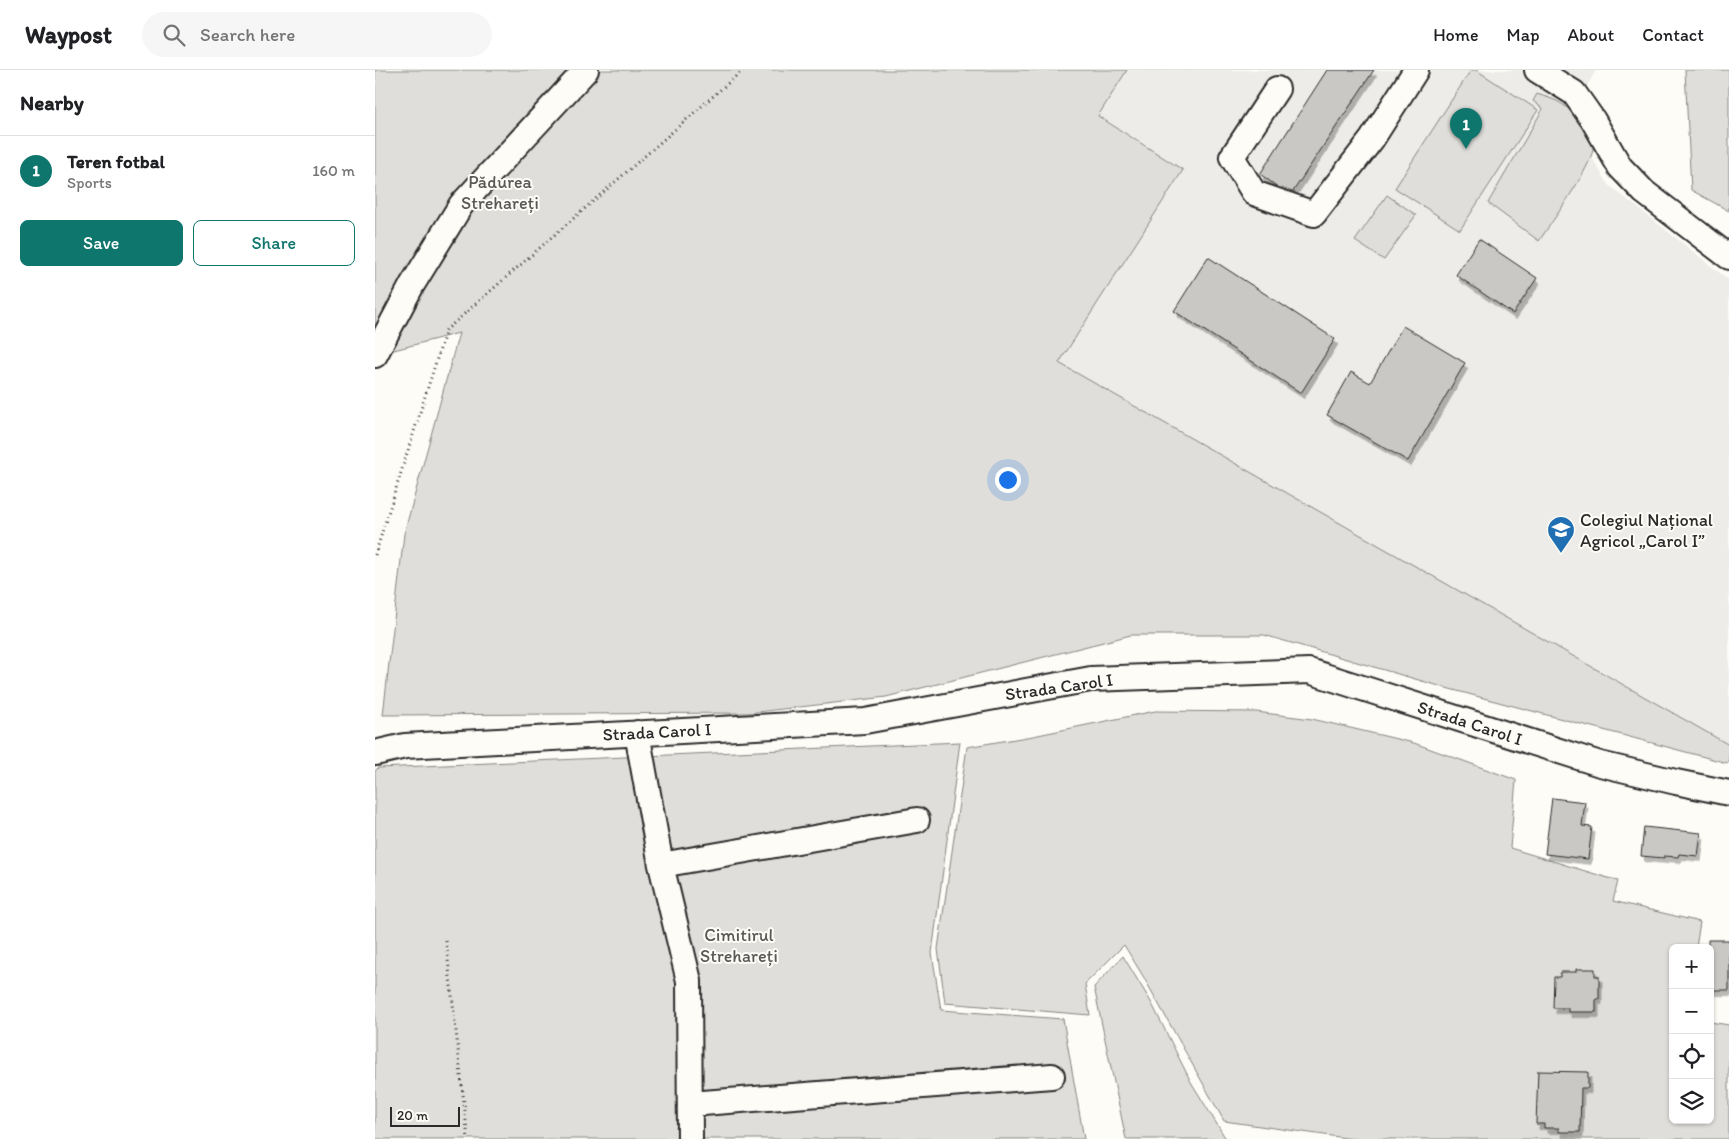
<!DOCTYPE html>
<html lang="en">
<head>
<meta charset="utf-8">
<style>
	body { margin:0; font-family:Itim,sans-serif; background:#f6f6f6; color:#202124 }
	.controls { position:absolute; right:15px; bottom:15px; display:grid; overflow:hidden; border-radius:8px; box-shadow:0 1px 4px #0004 }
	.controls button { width:45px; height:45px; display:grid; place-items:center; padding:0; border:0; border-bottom:1px solid #e0e0e0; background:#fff; color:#202124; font:25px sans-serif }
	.scale { position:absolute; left:15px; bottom:12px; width:70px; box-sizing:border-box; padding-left:5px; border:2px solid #2b2b2b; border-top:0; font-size:14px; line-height:18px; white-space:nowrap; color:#2b2b2b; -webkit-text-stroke:4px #fdfcf7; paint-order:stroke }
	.you { position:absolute; left:632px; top:409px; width:18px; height:18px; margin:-12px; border:4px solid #fff; border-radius:50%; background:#1a73e8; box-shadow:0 0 0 8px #1a73e833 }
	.badge { display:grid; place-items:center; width:32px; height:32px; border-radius:50%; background:#0f766e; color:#fff; font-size:16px; font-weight:700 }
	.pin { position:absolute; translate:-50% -41px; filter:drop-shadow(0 1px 2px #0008) }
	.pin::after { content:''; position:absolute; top:26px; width:18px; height:15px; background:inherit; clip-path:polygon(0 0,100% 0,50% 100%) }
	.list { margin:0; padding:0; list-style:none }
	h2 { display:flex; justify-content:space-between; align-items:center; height:65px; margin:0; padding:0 20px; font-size:21px }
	h2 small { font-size:16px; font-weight:400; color:#757577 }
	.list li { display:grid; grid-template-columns:32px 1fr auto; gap:15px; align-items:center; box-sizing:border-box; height:70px; padding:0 20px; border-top:1px solid #e0e0e0 }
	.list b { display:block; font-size:19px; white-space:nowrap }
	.list p { margin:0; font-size:16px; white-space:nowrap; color:#757577 }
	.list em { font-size:16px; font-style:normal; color:#757577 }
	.actions { display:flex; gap:10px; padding:15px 20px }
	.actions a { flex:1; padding:11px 0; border:1px solid #0f766e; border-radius:8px; text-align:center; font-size:18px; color:#0f766e }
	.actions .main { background:#0f766e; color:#fff }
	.icon { flex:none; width:28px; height:28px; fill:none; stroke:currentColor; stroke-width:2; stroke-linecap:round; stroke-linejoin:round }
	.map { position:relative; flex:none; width:1354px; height:1069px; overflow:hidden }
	header { display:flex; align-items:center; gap:30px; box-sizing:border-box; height:70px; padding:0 25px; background:#fff; border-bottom:1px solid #e0e0e0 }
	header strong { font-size:24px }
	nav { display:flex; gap:28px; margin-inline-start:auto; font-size:18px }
	.search { width:350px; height:45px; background:#f6f6f6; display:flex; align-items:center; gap:12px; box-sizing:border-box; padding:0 18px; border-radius:28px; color:#757577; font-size:19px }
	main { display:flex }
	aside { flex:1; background:#fff }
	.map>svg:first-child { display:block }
	.built { fill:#edece8 }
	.green { fill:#dfdeda; stroke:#858482 }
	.building { fill:#c9c8c4; stroke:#2b2b2b; filter:url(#shadow) }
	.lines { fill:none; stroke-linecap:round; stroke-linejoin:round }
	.minor-casing { stroke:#2b2b2b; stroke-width:28 }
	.path { stroke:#2b2b2b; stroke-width:3; stroke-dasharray:1 4; stroke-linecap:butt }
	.minor { stroke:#fdfcf7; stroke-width:24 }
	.labels { text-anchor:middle; stroke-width:4; stroke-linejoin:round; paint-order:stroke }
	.park-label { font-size:18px; fill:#585857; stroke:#fdfcf7 }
	.poi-label { font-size:18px; fill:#2b2b2b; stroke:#fdfcf7; text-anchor:start }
	.street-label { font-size:18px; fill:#2b2b2b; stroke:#fdfcf7 }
</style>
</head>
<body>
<header>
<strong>Waypost</strong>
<div class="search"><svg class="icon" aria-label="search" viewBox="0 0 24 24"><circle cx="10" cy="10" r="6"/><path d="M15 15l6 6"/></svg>Search here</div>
<nav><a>Home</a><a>Map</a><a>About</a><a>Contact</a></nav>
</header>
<main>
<aside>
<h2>Nearby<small></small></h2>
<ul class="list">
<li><span class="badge">1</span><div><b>Teren fotbal</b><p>Sports</p></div><em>160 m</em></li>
</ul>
<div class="actions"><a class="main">Save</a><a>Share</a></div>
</aside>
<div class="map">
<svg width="1354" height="1069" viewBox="0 0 1354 1069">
	<defs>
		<filter id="shadow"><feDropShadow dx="3" dy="5.5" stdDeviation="0" flood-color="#0004"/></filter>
	</defs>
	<rect width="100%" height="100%" fill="#fdfcf7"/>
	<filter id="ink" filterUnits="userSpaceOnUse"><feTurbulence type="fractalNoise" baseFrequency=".02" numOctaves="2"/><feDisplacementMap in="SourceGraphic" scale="10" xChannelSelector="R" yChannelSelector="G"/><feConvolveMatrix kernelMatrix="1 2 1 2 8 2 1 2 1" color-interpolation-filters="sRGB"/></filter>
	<g filter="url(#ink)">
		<path class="built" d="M 752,0 L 1221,0 L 1193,50 L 1234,115 L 1354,210 L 1354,675 L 684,293 L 808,100 L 723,46 Z"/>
		<path class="green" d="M 0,0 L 752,0 L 723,46 L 808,100 L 684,293 L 1354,675 L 1354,689 L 1352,693 L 1071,618 L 889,565 L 756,565 L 511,627 L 373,643 L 8,645 L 29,464 L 84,263 L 0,285 Z
			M 1096,0 L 1101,0 L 1163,40 L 1085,160 L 1020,118 Z
			M 1310,0 L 1354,0 L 1354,141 L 1316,120 Z
			M 1162,24 C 1170,27 1180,29 1187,34 C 1201,44 1219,60 1218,79 C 1216,98 1176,153 1164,171 L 1113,133 L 1168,39 L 1158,31 Z
			M 1012,125 L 1041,145 L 1009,190 L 980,171 Z
			M 780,641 L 881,642 L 937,649 L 1039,673 L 1141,710 L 1135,778 L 1243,811 L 1238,831 L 1325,852 L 1321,878 L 1298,878 L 1298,1050 L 1335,1050 L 1335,952 L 1354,955 L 1354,1069 L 978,1069 L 849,1051 L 768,906 L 749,875 L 710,914 L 715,945 L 570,933 L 563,879 L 592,677 L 658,666 Z
			M 585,672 L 557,883 L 566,940 L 688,949 L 709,1069 L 0,1069 L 0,701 L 3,698 Z
			M 748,886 L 776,932 L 816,1012 L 851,1069 L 751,1069 L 719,917 Z"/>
		<path class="building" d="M 952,0 L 999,0 L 915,126 L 885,104 Z
			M 1104,169 L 1162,208 L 1138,244 L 1081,205 Z
			M 833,187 L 960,269 L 926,323 L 799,241 Z
			M 1028,256 L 1090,293 L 1033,391 L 952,345 L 976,302 L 995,313 Z
			M 1177,728 L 1210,732 L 1207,756 L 1217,757 L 1213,789 L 1170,784 Z
			M 1269,757 L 1326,763 L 1323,786 L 1304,784 L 1303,787 L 1289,786 L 1289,788 L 1266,786 Z
			M 1333,870 L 1354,870 L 1354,920 L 1335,920 L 1335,878 L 1333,878 Z
			M 1201,899 L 1220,899 L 1220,906 L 1224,906 L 1224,929 L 1221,929 L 1221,942 L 1193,942 L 1193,938 L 1178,938 L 1179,907 L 1185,907 L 1185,902 L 1201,902 Z
			M 1163,1001 L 1213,1002 L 1213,1018 L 1206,1018 L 1205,1062 L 1184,1062 L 1184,1058 L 1169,1058 L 1169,1054 L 1161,1054 Z"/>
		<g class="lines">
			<defs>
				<path id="minor" d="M 1162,0 L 1199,23 L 1218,50 L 1245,97 L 1269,122 L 1354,187
					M 902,19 L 857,87 L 879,123 L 939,144 L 997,69 L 1041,0
					M 0,285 L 37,215 L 86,135 L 211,0
					M 262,663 L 286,795 L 314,911 L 315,1069
					M 0,683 L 30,676 L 490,651 L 716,609 L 934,601 L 1225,694 L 1301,712 L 1354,723
					M 286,795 L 542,750
					M 315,1034 L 677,1006"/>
			</defs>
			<use href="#minor" class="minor-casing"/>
			<path class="path" d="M 0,485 L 71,260 L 368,0
				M 71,871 L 93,1069"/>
			<use href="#minor" class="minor"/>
		</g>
	</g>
	<defs>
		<symbol id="school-pin" viewBox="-11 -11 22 30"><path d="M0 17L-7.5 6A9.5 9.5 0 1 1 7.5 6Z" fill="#1f6fb2" stroke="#fdfcf7"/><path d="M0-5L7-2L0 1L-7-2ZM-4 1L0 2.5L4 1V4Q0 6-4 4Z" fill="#fff"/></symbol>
	</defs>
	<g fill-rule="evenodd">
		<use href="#school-pin" x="1170" y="444" width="32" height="43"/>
	</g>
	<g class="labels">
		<g class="park-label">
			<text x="125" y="118">Pădurea<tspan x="125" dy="21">Strehareți</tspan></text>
			<text x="364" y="871">Cimitirul<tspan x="364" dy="21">Strehareți</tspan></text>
		</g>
		<g class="poi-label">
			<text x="1205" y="456">Colegiul Național<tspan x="1205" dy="21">Agricol „Carol I”</tspan></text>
		</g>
		<g class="street-label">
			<text transform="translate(684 617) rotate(-8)" y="6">Strada Carol I</text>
			<text transform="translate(1095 653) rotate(18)" y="6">Strada Carol I</text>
			<text transform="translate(282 662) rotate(-3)" y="6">Strada Carol I</text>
		</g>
	</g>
</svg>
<div class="controls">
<button>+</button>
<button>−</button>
<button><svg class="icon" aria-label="locate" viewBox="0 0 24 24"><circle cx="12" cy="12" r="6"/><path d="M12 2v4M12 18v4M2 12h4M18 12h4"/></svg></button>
<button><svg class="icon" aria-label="layers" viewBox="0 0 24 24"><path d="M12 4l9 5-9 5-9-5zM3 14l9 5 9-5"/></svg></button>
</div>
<div class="scale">20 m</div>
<div class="you"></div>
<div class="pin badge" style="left:1091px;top:79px">1</div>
</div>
</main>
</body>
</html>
